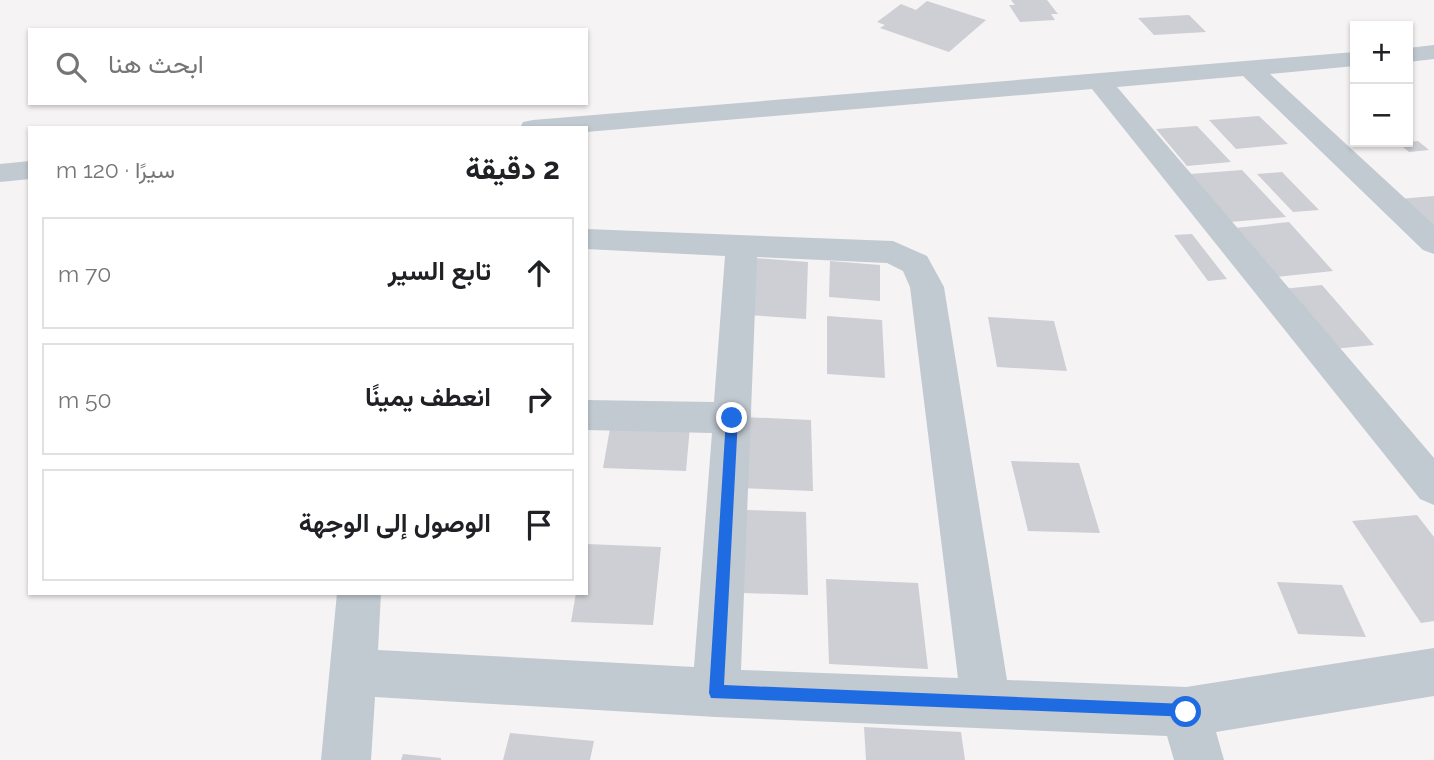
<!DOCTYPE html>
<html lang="ar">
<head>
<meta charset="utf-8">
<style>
	body { margin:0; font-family:Raleway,Vazirmatn,sans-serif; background:#f6f6f6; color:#202124; direction:rtl }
	.controls { position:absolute; right:21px; top:21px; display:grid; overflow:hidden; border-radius:0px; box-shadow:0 2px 5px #0004 }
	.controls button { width:63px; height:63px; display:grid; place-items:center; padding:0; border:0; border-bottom:2px solid #e0e0e0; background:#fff; color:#202124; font:35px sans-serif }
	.stop { position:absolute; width:21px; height:21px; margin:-16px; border:5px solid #1f6ce2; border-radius:50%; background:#fff }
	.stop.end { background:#1f6ce2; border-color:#fff; box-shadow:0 2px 7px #0008 }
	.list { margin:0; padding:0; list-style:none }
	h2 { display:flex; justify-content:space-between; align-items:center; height:91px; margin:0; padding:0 28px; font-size:30px }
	h2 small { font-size:23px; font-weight:400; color:#757577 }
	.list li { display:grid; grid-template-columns:46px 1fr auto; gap:21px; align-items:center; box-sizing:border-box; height:112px; margin:0 14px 14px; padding:0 14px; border:2px solid #e0e0e0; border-radius:0px }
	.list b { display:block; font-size:26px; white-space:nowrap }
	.list em { font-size:23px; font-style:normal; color:#757577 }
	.icon { flex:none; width:38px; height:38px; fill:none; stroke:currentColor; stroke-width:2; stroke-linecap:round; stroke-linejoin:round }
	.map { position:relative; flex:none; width:1434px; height:760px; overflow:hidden; direction:ltr }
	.search { position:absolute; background:#fff; box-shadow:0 2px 5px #0004; left:28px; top:28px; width:560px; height:77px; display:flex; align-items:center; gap:18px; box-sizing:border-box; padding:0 24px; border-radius:0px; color:#757577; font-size:26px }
	.panel { position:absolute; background:#fff; box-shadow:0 2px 5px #0004; left:28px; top:126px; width:560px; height:469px; border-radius:0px; direction:rtl }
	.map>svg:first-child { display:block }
	.building { fill:#cdcfd5 }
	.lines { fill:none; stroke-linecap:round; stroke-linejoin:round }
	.street { fill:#c1c9d1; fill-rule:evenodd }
	.route { fill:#1f6ce2 }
</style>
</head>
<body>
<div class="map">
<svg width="1434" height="760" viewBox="0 0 1434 760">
	<rect width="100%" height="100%" fill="#f5f3f3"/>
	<path class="building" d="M 1011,0 L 1047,0 L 1058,14 L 1051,14 L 1055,20 L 1020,22 L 1009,5 L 1015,5 Z
		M 927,1 L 986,20 L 949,52 L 880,28 L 885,25 L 877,22 L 901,4 L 916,10 Z
		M 1189,15 L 1206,32 L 1154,35 L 1138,18 Z
		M 1259,116 L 1288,144 L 1236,149 L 1209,120 Z
		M 1197,126 L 1231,162 L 1187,166 L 1156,129 Z
		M 1418,141 L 1429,150 L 1409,152 L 1398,143 Z
		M 1242,170 L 1286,217 L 1231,222 L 1190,174 Z
		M 1282,172 L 1319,210 L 1293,212 L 1257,174 Z
		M 1434,196 L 1434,232 L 1399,199 Z
		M 1289,222 L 1333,271 L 1276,277 L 1235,228 Z
		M 1192,234 L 1227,279 L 1208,281 L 1174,235 Z
		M 754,258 L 808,262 L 806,319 L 748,315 Z
		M 830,261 L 880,265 L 880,301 L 829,297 Z
		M 1322,285 L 1374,345 L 1333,349 L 1282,289 Z
		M 827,316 L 882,320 L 885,378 L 827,374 Z
		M 988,317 L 1054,321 L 1067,371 L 997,367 Z
		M 742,417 L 811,420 L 813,491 L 740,488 Z
		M 611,423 L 690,426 L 686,471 L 603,468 Z
		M 1011,461 L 1079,463 L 1100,533 L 1028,531 Z
		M 745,510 L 806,512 L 808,595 L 743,593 Z
		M 1417,515 L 1434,537 L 1434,621 L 1421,623 L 1352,521 Z
		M 586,544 L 661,547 L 653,625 L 571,622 L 576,593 L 586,593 Z
		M 826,579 L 918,583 L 928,669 L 829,664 Z
		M 1277,582 L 1342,585 L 1366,637 L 1298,634 Z
		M 864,727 L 961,732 L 965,760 L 866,760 Z
		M 510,733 L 594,741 L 590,760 L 503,760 Z
		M 403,754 L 441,758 L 441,760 L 401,760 Z"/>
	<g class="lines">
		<path class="street" d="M 1434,45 L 1434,59 L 1408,62 L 1408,48 Z
			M 1355,52 L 1355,66 L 1270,74 L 1434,225 L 1434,254 L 1423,250 L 1243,76 L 1117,87 L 1434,458 L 1434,505 L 1420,499 L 1092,89 L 586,132 L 586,128 L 520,128 L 523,122 L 533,120 Z
			M 30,161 L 30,179 L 0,182 L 0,164 Z
			M 586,229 L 893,241 L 927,256 L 944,287 L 1007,680 L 1186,687 L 1434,648 L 1434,696 L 1216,732 L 1224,760 L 1174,760 L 1167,736 L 716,717 L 375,697 L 371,760 L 321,760 L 337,593 L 381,593 L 378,650 L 694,667 L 712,433 L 586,430 L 586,400 L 714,402 L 725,256 L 586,249 ZM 757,257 L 887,263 L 903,271 L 910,287 L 958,678 L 741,670 Z"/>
	</g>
	<path class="route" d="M 732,413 L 738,418 L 724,685 L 1186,704 L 1192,707 L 1192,717 L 711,698 L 709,693 L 726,418 Z"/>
</svg>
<div class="controls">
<button>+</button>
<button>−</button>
</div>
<div class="stop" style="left:1186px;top:712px"></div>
<div class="stop end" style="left:732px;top:418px"></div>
<div class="search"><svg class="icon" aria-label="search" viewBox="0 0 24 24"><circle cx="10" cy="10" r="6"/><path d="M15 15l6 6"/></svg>ابحث هنا</div>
<section class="panel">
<h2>2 دقيقة<small>سيرًا · 120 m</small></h2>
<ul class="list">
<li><svg class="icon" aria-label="ahead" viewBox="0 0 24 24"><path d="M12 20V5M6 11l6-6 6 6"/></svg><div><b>تابع السير</b></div><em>70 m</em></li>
<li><svg class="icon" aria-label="right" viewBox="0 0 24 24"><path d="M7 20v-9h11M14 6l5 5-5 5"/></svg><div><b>انعطف يمينًا</b></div><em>50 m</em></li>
<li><svg class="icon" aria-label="arrive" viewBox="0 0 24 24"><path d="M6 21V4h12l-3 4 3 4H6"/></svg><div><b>الوصول إلى الوجهة</b></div></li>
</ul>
</section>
</div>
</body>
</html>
